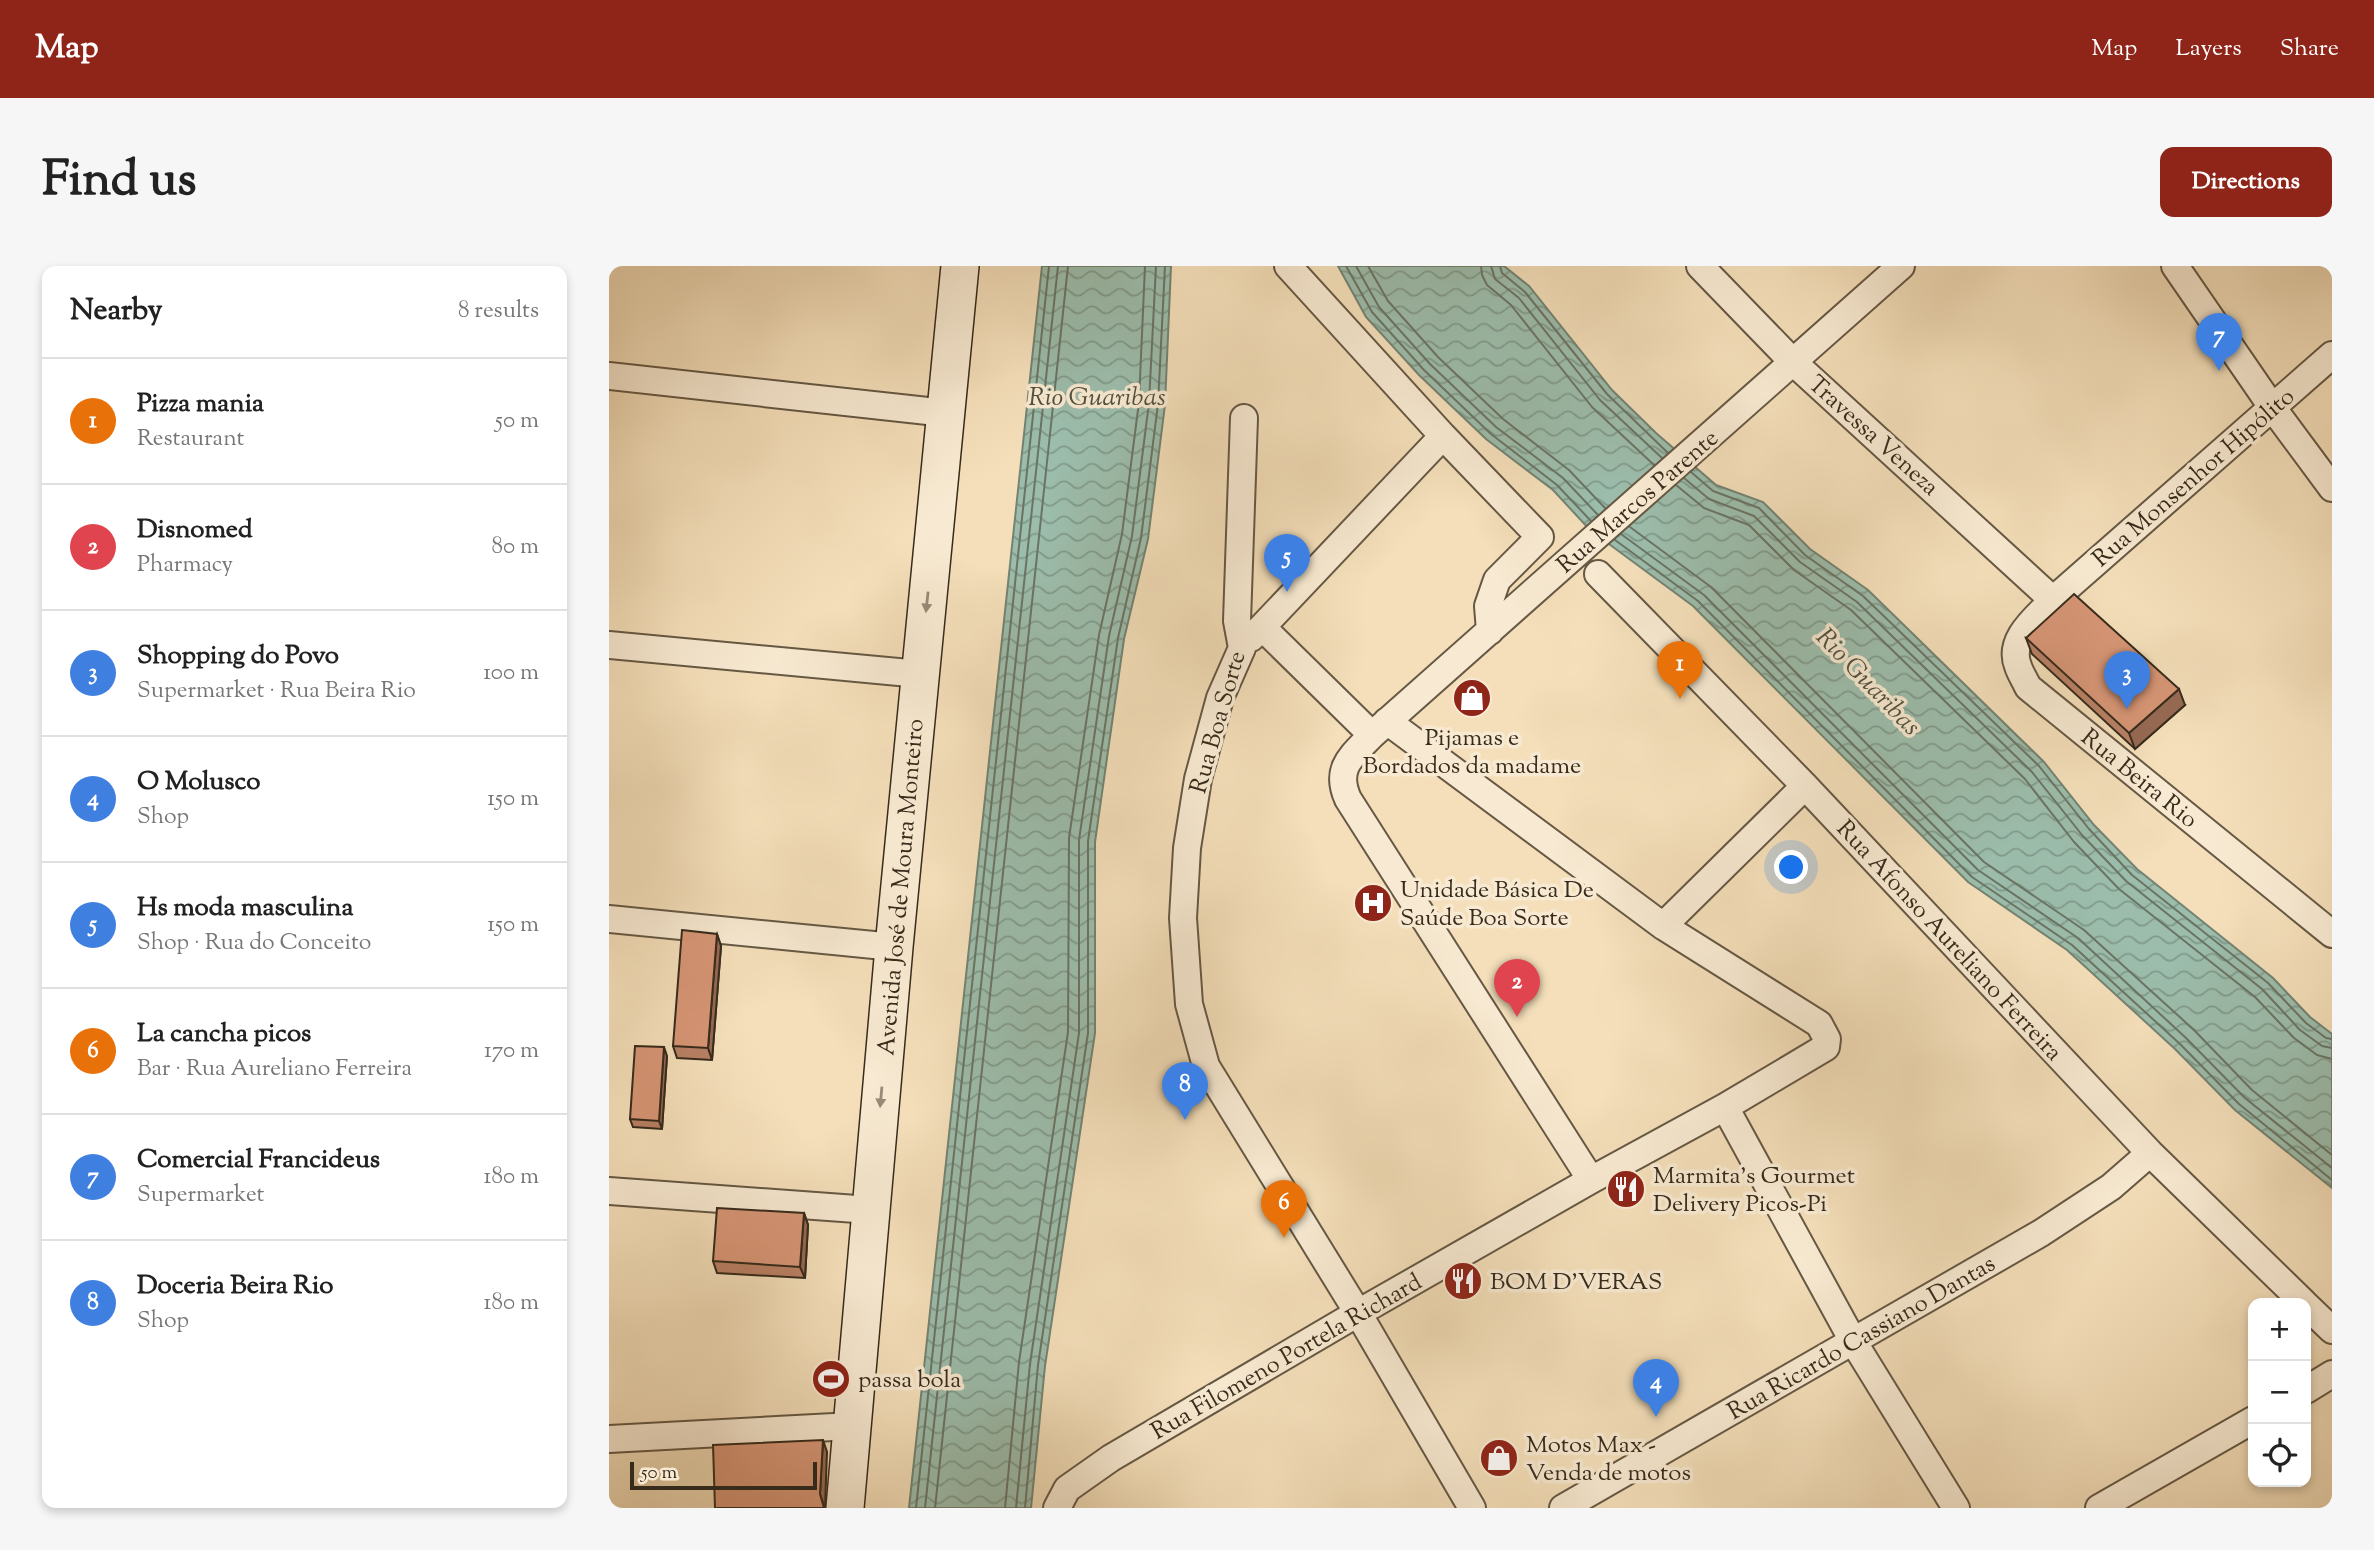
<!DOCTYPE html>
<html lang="en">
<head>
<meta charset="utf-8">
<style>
	body { margin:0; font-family:"Sorts Mill Goudy",serif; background:#f6f6f6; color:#222 }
	.controls { position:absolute; right:21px; bottom:21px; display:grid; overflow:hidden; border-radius:14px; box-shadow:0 4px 10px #0003 }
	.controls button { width:63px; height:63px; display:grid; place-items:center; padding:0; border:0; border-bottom:2px solid #e0e0e0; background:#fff; color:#222; font:35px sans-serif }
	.scale { position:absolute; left:21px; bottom:18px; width:187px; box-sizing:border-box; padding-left:7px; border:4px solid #372b1c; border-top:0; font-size:19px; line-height:24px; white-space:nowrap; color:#372b1c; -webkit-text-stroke:5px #f8ead2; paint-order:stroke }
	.you { position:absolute; left:1183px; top:602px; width:24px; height:24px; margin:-18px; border:5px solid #fff; border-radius:50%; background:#1a73e8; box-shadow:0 0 0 10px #1a73e833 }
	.badge { display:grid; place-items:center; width:46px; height:46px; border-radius:50%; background:#8f2418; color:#fff; font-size:23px; font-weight:700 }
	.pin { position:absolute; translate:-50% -58px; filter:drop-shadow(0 2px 4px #0008) }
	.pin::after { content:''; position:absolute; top:37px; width:24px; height:21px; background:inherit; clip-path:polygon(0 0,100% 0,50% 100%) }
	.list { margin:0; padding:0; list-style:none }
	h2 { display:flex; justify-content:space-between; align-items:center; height:91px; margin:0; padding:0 28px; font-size:30px }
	h2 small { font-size:23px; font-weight:400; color:#767676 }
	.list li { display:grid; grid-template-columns:46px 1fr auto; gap:21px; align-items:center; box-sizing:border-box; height:126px; padding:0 28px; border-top:2px solid #e0e0e0 }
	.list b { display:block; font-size:26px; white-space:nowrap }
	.list p { margin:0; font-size:23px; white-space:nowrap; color:#767676 }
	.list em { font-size:23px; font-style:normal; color:#767676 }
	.icon { flex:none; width:38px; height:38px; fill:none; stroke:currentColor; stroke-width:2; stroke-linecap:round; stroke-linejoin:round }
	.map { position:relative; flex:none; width:1723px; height:1242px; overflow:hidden; border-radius:14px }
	header { display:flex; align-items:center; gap:42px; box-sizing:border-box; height:98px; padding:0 35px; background:#8f2418; color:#fff }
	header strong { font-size:33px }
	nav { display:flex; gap:38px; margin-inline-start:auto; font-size:24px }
	.intro { display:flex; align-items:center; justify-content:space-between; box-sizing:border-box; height:168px; padding:0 42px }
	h1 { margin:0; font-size:49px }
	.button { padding:18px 32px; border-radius:14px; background:#8f2418; color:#fff; font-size:24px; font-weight:700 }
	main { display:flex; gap:42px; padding:0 42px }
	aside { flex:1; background:#fff; border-radius:14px; box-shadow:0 4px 10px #0003 }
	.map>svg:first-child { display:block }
	.water { fill:url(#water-waves); stroke:#748372; stroke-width:2 }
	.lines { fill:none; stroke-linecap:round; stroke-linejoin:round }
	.shore { stroke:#6a7464; stroke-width:2 }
	.street-casing { stroke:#665844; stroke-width:30 }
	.secondary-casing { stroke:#372b1c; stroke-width:40 }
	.street { stroke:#f8ead2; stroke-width:26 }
	.secondary { stroke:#f8ead2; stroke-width:37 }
	.wall { fill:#b98165; stroke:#372b1c; stroke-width:2 }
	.shaded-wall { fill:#966953; stroke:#372b1c; stroke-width:2 }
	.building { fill:#d79676; stroke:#372b1c; stroke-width:2 }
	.oneway { fill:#988a77 }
	.labels { text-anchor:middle; stroke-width:7; stroke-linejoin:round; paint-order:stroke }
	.street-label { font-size:24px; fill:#372b1c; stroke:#f8ead2 }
	.poi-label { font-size:24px; fill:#372b1c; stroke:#f8ead2; text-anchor:start }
	.water-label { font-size:26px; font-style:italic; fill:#505040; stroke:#f8ead2 }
</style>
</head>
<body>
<header>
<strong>Map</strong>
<nav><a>Map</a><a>Layers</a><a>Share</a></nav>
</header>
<div class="intro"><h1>Find us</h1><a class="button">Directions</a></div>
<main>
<aside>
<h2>Nearby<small>8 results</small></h2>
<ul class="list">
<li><span class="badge" style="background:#e8710a">1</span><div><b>Pizza mania</b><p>Restaurant</p></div><em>50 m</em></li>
<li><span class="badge" style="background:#e0444e">2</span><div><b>Disnomed</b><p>Pharmacy</p></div><em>80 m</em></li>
<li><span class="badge" style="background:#3f7fe0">3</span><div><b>Shopping do Povo</b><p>Supermarket · Rua Beira Rio</p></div><em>100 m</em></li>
<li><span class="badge" style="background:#3f7fe0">4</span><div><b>O Molusco</b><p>Shop</p></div><em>150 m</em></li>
<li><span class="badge" style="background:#3f7fe0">5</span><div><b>Hs moda masculina</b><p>Shop · Rua do Conceito</p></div><em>150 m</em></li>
<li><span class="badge" style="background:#e8710a">6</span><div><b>La cancha picos</b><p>Bar · Rua Aureliano Ferreira</p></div><em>170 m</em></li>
<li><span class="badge" style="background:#3f7fe0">7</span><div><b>Comercial Francideus</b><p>Supermarket</p></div><em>180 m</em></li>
<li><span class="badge" style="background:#3f7fe0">8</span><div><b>Doceria Beira Rio</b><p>Shop</p></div><em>180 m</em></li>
</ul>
</aside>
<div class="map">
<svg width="1723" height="1242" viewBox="0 0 1723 1242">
	<defs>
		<pattern id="water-waves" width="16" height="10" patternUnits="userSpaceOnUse" patternTransform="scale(1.75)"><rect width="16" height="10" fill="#9cbdac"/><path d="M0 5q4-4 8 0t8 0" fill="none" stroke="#809a8b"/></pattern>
	</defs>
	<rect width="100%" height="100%" fill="#f4dfba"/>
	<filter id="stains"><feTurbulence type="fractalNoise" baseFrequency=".00286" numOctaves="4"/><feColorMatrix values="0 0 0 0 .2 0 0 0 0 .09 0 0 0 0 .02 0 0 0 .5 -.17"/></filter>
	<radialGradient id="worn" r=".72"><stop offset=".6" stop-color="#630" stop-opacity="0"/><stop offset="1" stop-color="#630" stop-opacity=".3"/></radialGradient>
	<path class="water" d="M 433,0 L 562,0 L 556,139 L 539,273 L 515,373 L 486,576 L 486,767 L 436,1100 L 422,1242 L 300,1242 Z
		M 729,0 L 895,0 L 920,20 L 1003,124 L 1047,167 L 1107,219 L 1154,236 L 1201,283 L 1259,324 L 1435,496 L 1485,559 L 1528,603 L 1664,712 L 1701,751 L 1723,768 L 1723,922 L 1626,844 L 1566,783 L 1458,684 L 1359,616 L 1084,340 L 981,264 L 944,224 L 877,173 L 810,109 L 757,51 Z"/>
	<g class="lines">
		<path class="shore" d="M 737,0 L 763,46 L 815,104 L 882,168 L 948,219 L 982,255
			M 747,0 L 770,41 L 821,98 L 887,161 L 954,212 L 989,249
			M 759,0 L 779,35 L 829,91 L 894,153 L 960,204 L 996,242
			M 872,0 L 873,9 L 878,19 L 902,39 L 983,141 L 1045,199
			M 882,0 L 886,13 L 910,32 L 991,134 L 1053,192
			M 891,0 L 893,7 L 916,26 L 998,128 L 1059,187
			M 1082,206 L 1104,225 L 1150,242 L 1196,289 L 1254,330 L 1430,500 L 1480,563 L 1523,609 L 1659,717 L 1697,757 L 1717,772 L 1723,773
			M 1075,212 L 1100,233 L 1145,250 L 1191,296 L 1248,336 L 1423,506 L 1473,569 L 1517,615 L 1653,723 L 1691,764 L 1713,780 L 1723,782
			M 1067,219 L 1095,242 L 1140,259 L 1185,304 L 1242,344 L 1416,513 L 1465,576 L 1510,623 L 1646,731 L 1685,772 L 1708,789 L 1723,793
			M 1021,261 L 1102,321 L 1375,596 L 1475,664 L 1585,764 L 1643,824 L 1723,889
			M 1012,268 L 1095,329 L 1369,604 L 1469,672 L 1577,772 L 1636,832 L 1723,902
			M 1006,274 L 1089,335 L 1363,611 L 1463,679 L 1571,778 L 1630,838 L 1723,914
			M 307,1242 L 440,0
			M 316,1242 L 449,0
			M 326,1242 L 459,0
			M 396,1242 L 410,1096 L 459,766 L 460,572 L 490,369 L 513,268 L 530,136 L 536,0
			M 407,1242 L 421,1098 L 470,767 L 470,574 L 500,370 L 523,270 L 540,137 L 547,0
			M 416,1242 L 429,1099 L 479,767 L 479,575 L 509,372 L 532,272 L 549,138 L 556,0"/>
		<defs>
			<path id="street" d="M 679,0 L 834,170 L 931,271 L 888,314 L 879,340 L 881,365
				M 1091,0 L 1184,96 L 1444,334
				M 1566,0 L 1663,141 L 1723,222
				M 1723,89 L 1444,334 C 1428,351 1398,373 1409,400 C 1411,407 1416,414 1419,421 L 1723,668
				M 0,110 L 337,147
				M 635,152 L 628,355 L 633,382 L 611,432 L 589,513 L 578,582 L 574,652 L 580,738 L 597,800 L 749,1047 L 863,1242
				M 989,308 L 1196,520 L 1541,887 L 1695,1037
				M 653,361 L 834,170
				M 642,372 L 653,361 L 763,469
				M 0,379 L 311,408
				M 0,653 L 285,681
				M 1054,660 L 1196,520
				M 1116,841 L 1244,1075 L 1347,1242
				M 982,914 L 739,533 C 725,502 743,490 763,469 L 1292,0
				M 0,925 L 261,944
				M 1697,1039 L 1723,1064
				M 1697,1124 L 1723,1108
				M 0,1173 L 244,1160
				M 448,1242 L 458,1223 L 502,1192 L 749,1047 L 982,914 L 1116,841 L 1217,781 L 1218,773 L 1210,758 L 1054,660 L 778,455
				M 954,1242 L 1432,967 L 1502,921 L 1541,887
				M 1490,1242 L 1644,1154"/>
			<path id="secondary" d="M 236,1242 L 285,681 L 351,0"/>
		</defs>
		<use href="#street" class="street-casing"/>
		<use href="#secondary" class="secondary-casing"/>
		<use href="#street" class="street"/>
		<use href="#secondary" class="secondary"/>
	</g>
	<path class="wall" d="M 1417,372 L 1576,439 L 1526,483 L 1423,388 Z
		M 108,668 L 112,680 L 103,794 L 68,792 L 64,780 Z
		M 58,790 L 53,863 L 24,861 L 21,853 Z
		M 195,947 L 199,959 L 196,1012 L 108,1007 L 104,995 Z"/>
	<path class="shaded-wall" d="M 1570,423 L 1576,439 L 1526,483 L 1520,467 Z
		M 108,668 L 112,680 L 103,794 L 99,782 Z
		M 55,781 L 58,790 L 53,863 L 50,855 Z
		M 195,947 L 199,959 L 196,1012 L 191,1001 Z
		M 214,1174 L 218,1186 L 216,1242 L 211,1228 Z"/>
	<path class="building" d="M 1465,328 L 1570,423 L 1520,467 L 1417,372 Z
		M 73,664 L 108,668 L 99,782 L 64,780 Z
		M 26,780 L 55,781 L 50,855 L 21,853 Z
		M 108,942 L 195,947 L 191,1001 L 104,995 Z
		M 214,1174 L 211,1228 L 215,1242 L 106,1242 L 104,1179 Z"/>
	<defs><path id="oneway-solid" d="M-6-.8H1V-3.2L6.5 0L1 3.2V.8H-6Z" transform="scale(1.75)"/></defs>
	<g class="oneway">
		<use href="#oneway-solid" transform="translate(318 336) rotate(96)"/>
		<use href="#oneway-solid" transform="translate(272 831) rotate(95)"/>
	</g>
	<defs>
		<symbol id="shop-disc" viewBox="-11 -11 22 22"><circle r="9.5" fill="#8f2418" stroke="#f8ead2"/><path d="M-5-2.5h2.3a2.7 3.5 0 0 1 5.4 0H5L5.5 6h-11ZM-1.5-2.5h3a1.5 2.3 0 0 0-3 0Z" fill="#fff"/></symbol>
		<symbol id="hospital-disc" viewBox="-11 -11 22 22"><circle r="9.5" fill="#8f2418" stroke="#f8ead2"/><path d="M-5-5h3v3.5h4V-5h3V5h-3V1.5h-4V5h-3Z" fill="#fff"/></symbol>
		<symbol id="restaurant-disc" viewBox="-11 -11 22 22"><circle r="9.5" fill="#8f2418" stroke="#f8ead2"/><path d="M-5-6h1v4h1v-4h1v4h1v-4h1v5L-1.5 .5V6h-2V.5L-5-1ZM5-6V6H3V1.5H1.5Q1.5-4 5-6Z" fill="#fff"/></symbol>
		<symbol id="stadium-disc" viewBox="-11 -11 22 22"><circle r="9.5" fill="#8f2418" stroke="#f8ead2"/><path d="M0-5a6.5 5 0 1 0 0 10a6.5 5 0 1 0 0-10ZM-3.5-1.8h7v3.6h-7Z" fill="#fff"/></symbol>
	</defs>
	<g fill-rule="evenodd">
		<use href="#shop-disc" x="841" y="410" width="44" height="44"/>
		<use href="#hospital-disc" x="742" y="615" width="44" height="44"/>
		<use href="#restaurant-disc" x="995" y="901" width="44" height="44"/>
		<use href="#restaurant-disc" x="832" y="993" width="44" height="44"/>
		<use href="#stadium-disc" x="200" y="1091" width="44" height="44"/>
		<use href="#shop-disc" x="868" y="1170" width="44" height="44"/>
	</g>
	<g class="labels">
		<g class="street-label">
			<text transform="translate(1265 169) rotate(42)" y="8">Travessa Veneza</text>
			<text transform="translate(1584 211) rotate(-41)" y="8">Rua Monsenhor Hipólito</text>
			<text transform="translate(1028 235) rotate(-41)" y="8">Rua Marcos Parente</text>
			<text transform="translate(608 456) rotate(-74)" y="8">Rua Boa Sorte</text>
			<text transform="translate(1531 512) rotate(39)" y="8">Rua Beira Rio</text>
			<text transform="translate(291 621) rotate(-85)" y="8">Avenida José de Moura Monteiro</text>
			<text transform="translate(1341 674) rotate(47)" y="8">Rua Afonso Aureliano Ferreira</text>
			<text transform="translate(1252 1071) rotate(-30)" y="8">Rua Ricardo Cassiano Dantas</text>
			<text transform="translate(677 1090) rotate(-30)" y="8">Rua Filomeno Portela Richard</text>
		</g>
		<g class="poi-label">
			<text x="863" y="479" text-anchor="middle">Pijamas e<tspan x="863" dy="28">Bordados da madame</tspan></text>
			<text x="791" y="631">Unidade Básica De<tspan x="791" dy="28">Saúde Boa Sorte</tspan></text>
			<text x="1044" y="917">Marmita’s Gourmet<tspan x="1044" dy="28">Delivery Picos-Pi</tspan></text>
			<text x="881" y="1023">BOM D'VERAS</text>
			<text x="249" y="1121">passa bola</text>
			<text x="917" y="1186">Motos Max -<tspan x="917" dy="28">Venda de motos</tspan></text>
		</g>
		<g class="water-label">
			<text x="488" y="139">Rio Guaribas</text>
			<text transform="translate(1260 415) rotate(46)" y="9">Rio Guaribas</text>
		</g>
	</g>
	<rect width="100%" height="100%" filter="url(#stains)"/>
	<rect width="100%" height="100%" fill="url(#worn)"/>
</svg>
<div class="controls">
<button>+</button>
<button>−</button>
<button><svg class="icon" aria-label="locate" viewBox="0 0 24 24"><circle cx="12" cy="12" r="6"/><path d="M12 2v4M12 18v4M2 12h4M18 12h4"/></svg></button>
</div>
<div class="scale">50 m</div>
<div class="you"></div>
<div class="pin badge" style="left:1071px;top:433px;background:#e8710a">1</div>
<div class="pin badge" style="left:908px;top:751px;background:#e0444e">2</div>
<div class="pin badge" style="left:1518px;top:443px;background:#3f7fe0">3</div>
<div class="pin badge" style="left:1047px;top:1151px;background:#3f7fe0">4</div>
<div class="pin badge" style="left:678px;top:326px;background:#3f7fe0">5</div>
<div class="pin badge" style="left:675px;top:972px;background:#e8710a">6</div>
<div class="pin badge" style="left:1610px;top:105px;background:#3f7fe0">7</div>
<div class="pin badge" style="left:576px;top:854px;background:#3f7fe0">8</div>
</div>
</main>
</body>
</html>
